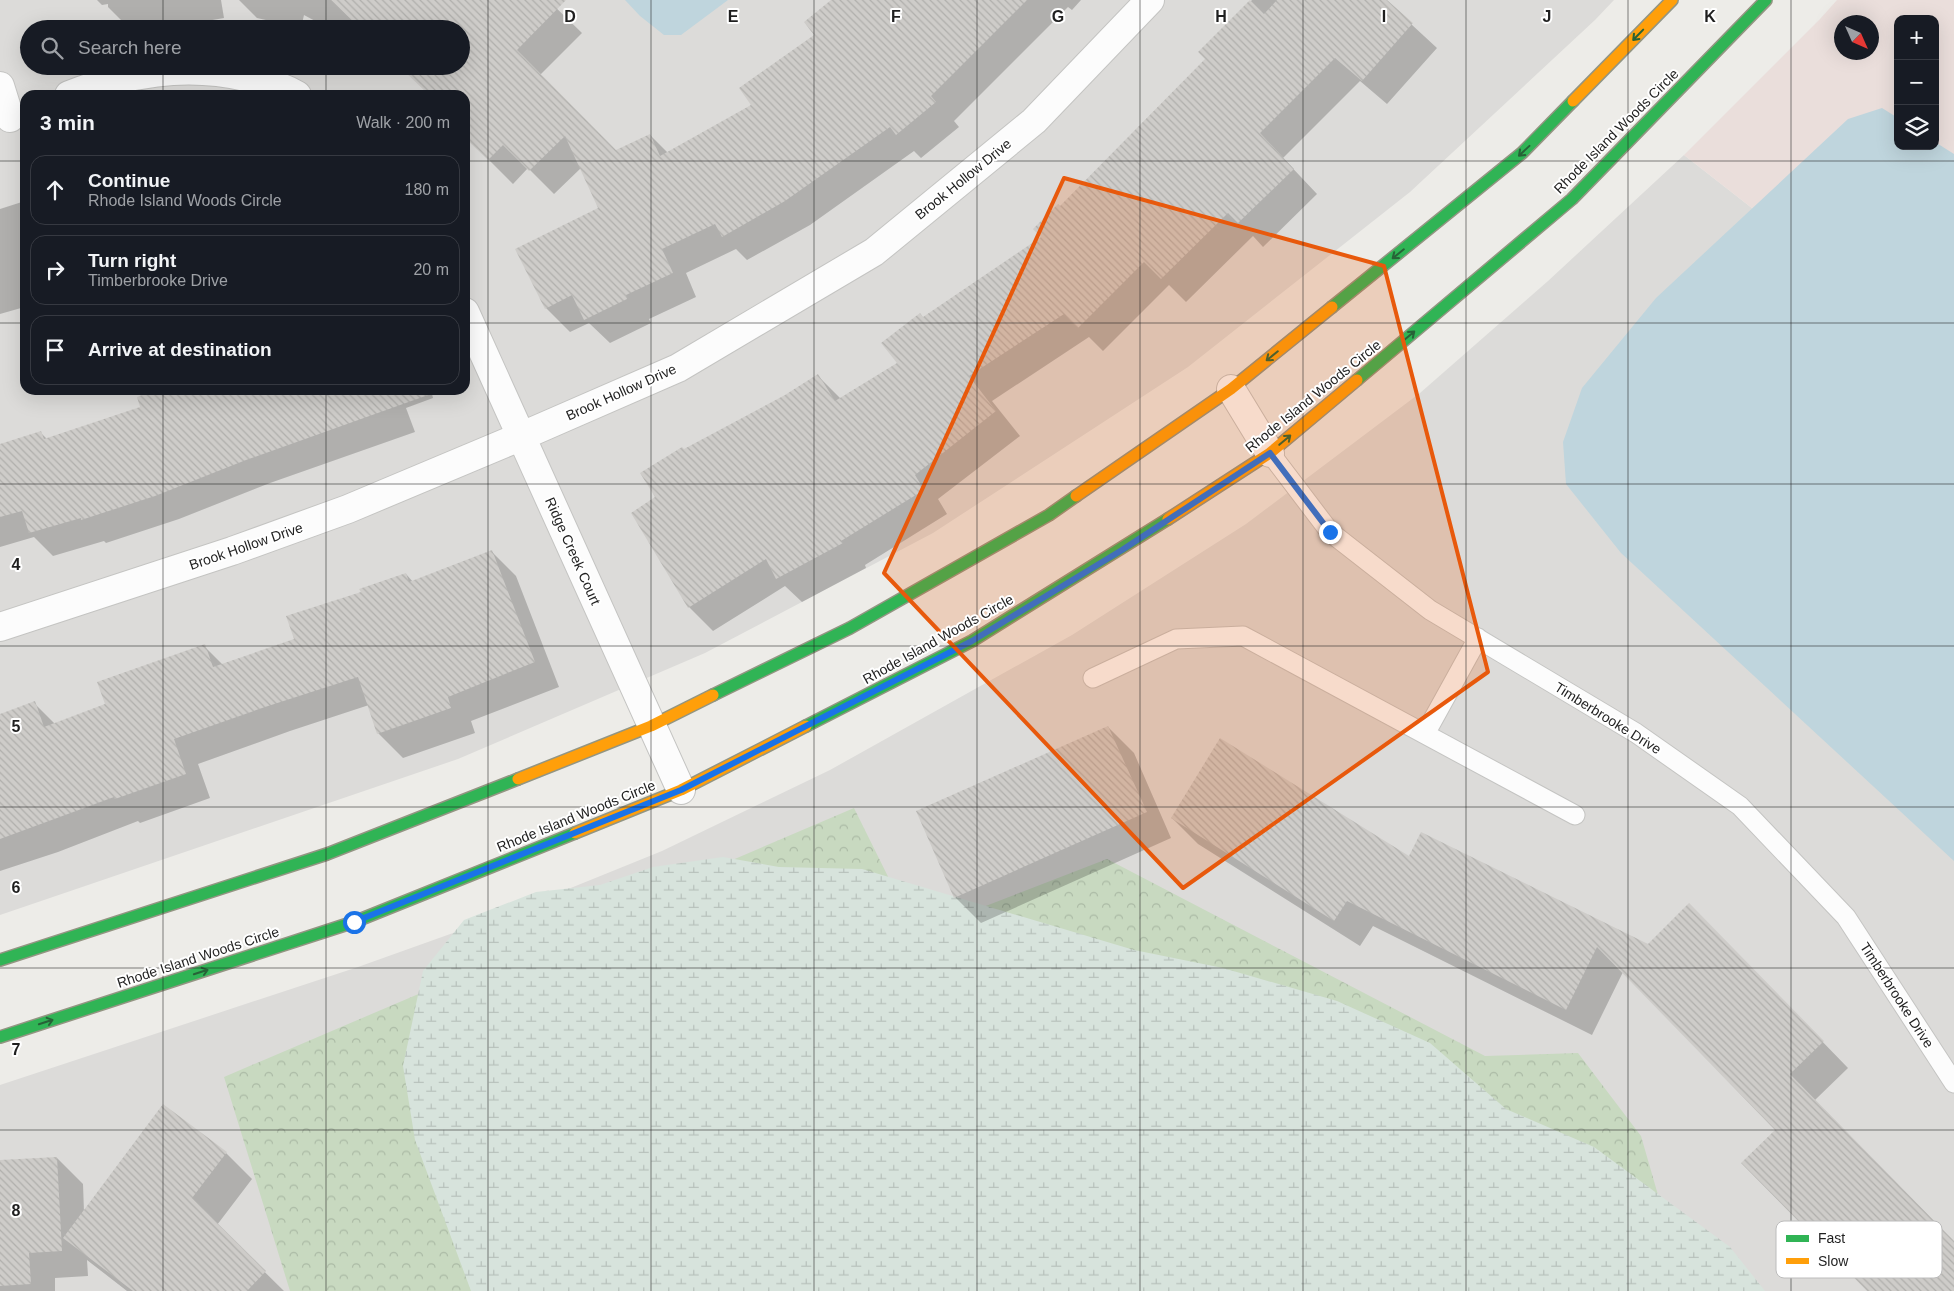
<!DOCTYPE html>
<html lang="en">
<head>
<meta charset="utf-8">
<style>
	body { margin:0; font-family:Arial,sans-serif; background:#242831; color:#f1f3f6 }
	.controls { position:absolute; right:15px; top:15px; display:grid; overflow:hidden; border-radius:10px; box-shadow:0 5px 20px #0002 }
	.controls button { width:45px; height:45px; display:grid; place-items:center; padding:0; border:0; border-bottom:1px solid #363941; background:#171b24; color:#f1f3f6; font:25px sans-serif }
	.compass { position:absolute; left:1834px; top:15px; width:45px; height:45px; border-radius:50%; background:#171b24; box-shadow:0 5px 20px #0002; rotate:135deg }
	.stop { position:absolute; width:15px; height:15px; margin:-11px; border:4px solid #1a73e8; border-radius:50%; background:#fff }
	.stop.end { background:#1a73e8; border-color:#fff; box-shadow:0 1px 5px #0008 }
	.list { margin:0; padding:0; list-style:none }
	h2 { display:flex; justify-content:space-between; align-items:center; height:65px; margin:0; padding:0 20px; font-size:21px }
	h2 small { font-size:16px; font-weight:400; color:#9ea1a6 }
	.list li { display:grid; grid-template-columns:32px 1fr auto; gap:15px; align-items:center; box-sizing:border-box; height:70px; margin:0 10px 10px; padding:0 10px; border:1px solid #363941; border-radius:15px }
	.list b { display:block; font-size:19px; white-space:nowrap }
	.list p { margin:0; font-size:16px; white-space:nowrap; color:#9ea1a6 }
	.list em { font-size:16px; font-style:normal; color:#9ea1a6 }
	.icon { flex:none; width:28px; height:28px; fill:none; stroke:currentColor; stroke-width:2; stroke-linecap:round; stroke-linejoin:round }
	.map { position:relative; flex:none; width:1954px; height:1291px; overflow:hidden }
	.search { position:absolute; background:#171b24; box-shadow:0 5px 20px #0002; left:20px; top:20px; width:450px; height:55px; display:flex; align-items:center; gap:12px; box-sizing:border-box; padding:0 18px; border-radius:28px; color:#9ea1a6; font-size:19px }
	.panel { position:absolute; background:#171b24; box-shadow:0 5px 20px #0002; left:20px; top:90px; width:450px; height:305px; border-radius:15px }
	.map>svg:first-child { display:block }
	.residential { fill:#dcdbd9; fill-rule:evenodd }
	.commercial { fill:#eadedb; fill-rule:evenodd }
	.forest { fill:url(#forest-crowns) }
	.wetland { fill:url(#wetland-marsh) }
	.water { fill:#bfd5dd }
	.shadow { fill:#0003 }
	.building { fill:url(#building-back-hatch) }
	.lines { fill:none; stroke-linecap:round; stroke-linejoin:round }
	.lane-casing { stroke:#c4c4c2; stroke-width:21 }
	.street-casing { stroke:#c4c4c2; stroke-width:30 }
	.fast-casing { stroke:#939582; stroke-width:14 }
	.slow-casing { stroke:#939582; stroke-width:14 }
	.lane { stroke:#fcfcfc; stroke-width:19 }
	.street { stroke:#fcfcfc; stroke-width:28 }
	.fast { stroke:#30b455; stroke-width:11 }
	.slow { stroke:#ff9f0a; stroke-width:11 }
	.oneway { stroke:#276237 }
	.route { stroke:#1a73e8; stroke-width:6 }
	.marked { fill:#e8590c; fill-opacity:0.2; stroke:#e8590c; stroke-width:4; stroke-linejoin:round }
	.grid { fill:none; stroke:#1f1f1f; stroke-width:1; stroke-opacity:0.55 }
	.labels { text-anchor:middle; stroke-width:4; stroke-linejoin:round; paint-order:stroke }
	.street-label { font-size:14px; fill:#1f1f1f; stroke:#fff }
	.key { fill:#fff; stroke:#bcbcbc; stroke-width:1 }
	.key-label { font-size:14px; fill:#1f1f1f }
	.grid-label { font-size:16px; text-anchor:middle; font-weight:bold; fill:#1f1f1f; stroke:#fff; stroke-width:4; stroke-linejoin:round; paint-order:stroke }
</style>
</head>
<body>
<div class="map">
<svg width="1954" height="1291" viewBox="0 0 1954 1291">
	<defs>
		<pattern id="forest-crowns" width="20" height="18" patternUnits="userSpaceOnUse" patternTransform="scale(1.25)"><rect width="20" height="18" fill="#c8d9c0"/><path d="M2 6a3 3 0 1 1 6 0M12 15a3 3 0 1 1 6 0" fill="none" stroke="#abbaa5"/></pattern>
		<pattern id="wetland-marsh" width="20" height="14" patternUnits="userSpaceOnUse" patternTransform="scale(1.25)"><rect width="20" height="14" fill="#d7e3dc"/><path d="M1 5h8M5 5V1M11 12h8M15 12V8" fill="none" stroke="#b8c2bc"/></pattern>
		<pattern id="building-back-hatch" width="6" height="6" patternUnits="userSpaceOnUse" patternTransform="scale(1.25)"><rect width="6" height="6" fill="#ceccc9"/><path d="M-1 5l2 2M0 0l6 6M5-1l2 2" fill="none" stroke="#b0afac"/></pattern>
	</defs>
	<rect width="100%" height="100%" fill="#edece8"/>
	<path class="residential" d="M 0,0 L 1614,0 L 1595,20 L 1410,192 L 1188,367 L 933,533 L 705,653 L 458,759 L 0,915 ZM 29,29 L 461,29 L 461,66 L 29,66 ZM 25,95 L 465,95 L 465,390 L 25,390 Z
		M 1684,155 L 1954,366 L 1954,1291 L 0,1291 L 0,1085 L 358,967 L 509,913 L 662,851 L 830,770 L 1072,635 L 1246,524 L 1420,393 L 1548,281 Z"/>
	<path class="commercial" d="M 1837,0 L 1954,0 L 1954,366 L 1684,155 L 1820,19 ZM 1898,19 L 1935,19 L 1935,146 L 1898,146 ZM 1842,22 L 1872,22 L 1872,52 L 1842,52 Z"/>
	<path class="forest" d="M 854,808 L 916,933 L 1107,859 L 1485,1056 L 1578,1053 L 1641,1136 L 1658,1195 L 1745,1291 L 290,1291 L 224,1077 Z"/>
	<path class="wetland" d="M 723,857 L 779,867 L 862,869 L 1134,950 L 1223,968 L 1337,1001 L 1430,1043 L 1506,1109 L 1594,1147 L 1730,1247 L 1765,1291 L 471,1291 L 415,1140 L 403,1066 L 423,971 L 464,920 L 536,892 L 600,885 L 653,867 Z"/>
	<path class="water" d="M 625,0 L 728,0 L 681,35 L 664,35 L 640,16 Z
		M 1882,108 L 1898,118 L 1898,146 L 1935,146 L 1935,142 L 1954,154 L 1954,861 L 1621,553 L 1566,484 L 1563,442 L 1582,388 L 1656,298 L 1848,119 Z"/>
	<path class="shadow" d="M 97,0 L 221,0 L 224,18 L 161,29 L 130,29 L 108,7 L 108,4 L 102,5 Z
		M 239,0 L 548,0 L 582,33 L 540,75 L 616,151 L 650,135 L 668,153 L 752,105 L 816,36 L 833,0 L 1081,0 L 1072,10 L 1068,7 L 954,121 L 959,127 L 921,158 L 914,151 L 810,225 L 747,260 L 736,249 L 686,273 L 696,297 L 649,319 L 651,323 L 610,343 L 589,323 L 570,332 L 546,308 L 600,208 L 581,168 L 554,194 L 528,168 L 513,184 L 465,136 L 465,95 L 430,95 L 461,66 L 461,29 L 330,29 L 304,15 L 301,28 L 257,18 Z
		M 1252,0 L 1385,0 L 1437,48 L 1387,104 L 1360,81 L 1283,158 L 1317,194 L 1263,247 L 1253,236 L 1186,302 L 1169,285 L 1103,351 L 1089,337 L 992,401 L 1020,436 L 938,499 L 947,514 L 865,565 L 866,568 L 802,602 L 785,586 L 713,631 L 689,607 L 657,498 L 684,450 L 786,396 L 818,376 L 841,399 L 898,363 L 923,318 L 1043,238 L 1060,208 L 1207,59 L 1200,52 Z
		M 25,201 L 25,314 L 21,308 L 0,314 L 0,209 Z
		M 157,390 L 431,390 L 433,398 L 406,408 L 415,432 L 270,483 L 179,519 L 106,543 L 104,541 L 53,556 L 34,537 L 0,547 L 0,445 L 41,433 L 47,439 L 142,408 Z
		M 491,551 L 516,576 L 559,687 L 471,721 L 475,733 L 403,758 L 378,733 L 369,705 L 290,731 L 198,764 L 210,798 L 140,823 L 138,821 L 58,852 L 0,871 L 0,716 L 34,703 L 55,724 L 106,705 L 204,646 L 223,665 L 296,640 L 362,593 L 406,574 L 413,582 Z
		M 1108,727 L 1134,753 L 1171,838 L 981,923 L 955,897 Z
		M 1172,818 L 1409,857 L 1648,945 L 1715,931 L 1848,1068 L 1815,1100 L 1954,1242 L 1954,1291 L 1869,1291 L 1777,1130 L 1623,972 L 1592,1035 L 1373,926 L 1360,946 L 1198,844 Z
		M 226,1153 L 252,1179 L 217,1225 L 284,1291 L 127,1291 L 87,1260 L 88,1276 L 55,1278 L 55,1291 L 0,1291 L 0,1161 L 57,1158 L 83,1184 L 84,1212 Z"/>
	<path class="building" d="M 331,0 L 566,0 L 517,50 L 616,150 L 650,134 L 660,156 L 751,105 L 739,88 L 814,35 L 804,22 L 831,0 L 1027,0 L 931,96 L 936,102 L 896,135 L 890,127 L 785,201 L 722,237 L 715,224 L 662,249 L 673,273 L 626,295 L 627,299 L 584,320 L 572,295 L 545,309 L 515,249 L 598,208 L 565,136 L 529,171 L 503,145 L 488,160 L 465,138 L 465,95 L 429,95 L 399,66 L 461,66 L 461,29 L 361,29 Z
		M 1250,0 L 1264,14 L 1277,0 L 1387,0 L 1413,23 L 1362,81 L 1335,58 L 1260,133 L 1294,169 L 1238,223 L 1228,213 L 1161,279 L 1144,262 L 1078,328 L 1064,314 L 969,376 L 996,411 L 915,475 L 924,490 L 841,541 L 843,543 L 776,579 L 766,559 L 688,608 L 631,513 L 655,497 L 640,473 L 682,447 L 684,449 L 785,395 L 818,374 L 835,401 L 897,363 L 881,343 L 920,313 L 923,317 L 1041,237 L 1033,229 L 1058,204 L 1060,206 L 1205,59 L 1198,52 Z
		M 154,390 L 431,390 L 431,394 L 246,460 L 155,496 L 81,520 L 81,518 L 29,533 L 22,511 L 0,517 L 0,444 L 41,431 L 44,439 L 140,407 L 137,397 Z
		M 492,550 L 535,662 L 448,697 L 451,708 L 377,734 L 358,677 L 265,707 L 174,739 L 186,774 L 115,799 L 114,797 L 0,839 L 0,714 L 35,701 L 44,727 L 105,704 L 97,682 L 205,644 L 213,667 L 294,639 L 286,616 L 361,592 L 359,589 L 406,573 L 409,582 Z
		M 1108,726 L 1147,812 L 954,898 L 916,811 Z
		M 1220,738 L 1409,856 L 1421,832 L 1648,944 L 1689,903 L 1824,1041 L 1790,1074 L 1954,1241 L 1954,1291 L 1867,1291 L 1741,1163 L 1775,1130 L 1597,947 L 1566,1010 L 1347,901 L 1334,921 L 1171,818 Z
		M 163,1104 L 227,1152 L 192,1198 L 266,1271 L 247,1291 L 133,1291 L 63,1238 Z
		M 57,1157 L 62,1251 L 29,1253 L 31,1284 L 0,1286 L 0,1160 Z"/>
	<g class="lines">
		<defs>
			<path id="lane" d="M 1270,453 L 1330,532 L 1430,610 L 1636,733 L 1740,806 L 1846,917 L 1954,1083
				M 1093,678 L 1176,639 L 1243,636 L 1575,815
				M 1425,734 L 1478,638"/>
			<path id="street" d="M 0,86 L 10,118
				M 69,95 C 127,73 185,63 246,77 C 264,81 282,86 297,95
				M 465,312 L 681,790
				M 1231,389 L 1270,453
				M 0,627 L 232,551 L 348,509 L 522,436 L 678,368 L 874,252 L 1034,121 L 1150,0"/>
			<path id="fast" d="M 1332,307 L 1522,153 L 1573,101
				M 1357,380 L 1572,199 L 1766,0
				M 713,695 L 850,628 L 1049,515 L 1076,496
				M 806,726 L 972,641 L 1168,519
				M 0,960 L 327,854 L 518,779
				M 0,1037 L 354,922 L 575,833"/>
			<path id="slow" d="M 1573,101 L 1672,0
				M 1076,496 L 1231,389 L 1332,307
				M 1168,519 L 1270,453 L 1357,380
				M 518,779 L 651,726 L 713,695
				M 575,833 L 681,790 L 806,726"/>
		</defs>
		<use href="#lane" class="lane-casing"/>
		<use href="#street" class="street-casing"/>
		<use href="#fast" class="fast-casing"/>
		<use href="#slow" class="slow-casing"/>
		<use href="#lane" class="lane"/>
		<use href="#street" class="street"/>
		<use href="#fast" class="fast"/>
		<use href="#slow" class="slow"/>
	</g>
	<defs><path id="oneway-shaft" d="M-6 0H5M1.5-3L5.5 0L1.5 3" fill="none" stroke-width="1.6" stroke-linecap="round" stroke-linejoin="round" transform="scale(1.25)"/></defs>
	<g class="oneway">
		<use href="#oneway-shaft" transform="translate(1638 35) rotate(134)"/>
		<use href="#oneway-shaft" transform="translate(1524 151) rotate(137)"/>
		<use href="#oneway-shaft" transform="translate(1398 254) rotate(141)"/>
		<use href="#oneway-shaft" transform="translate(1409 336) rotate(-40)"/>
		<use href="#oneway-shaft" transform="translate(1272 356) rotate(141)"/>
		<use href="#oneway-shaft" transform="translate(1285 440) rotate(-40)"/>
		<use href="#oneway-shaft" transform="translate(201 972) rotate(-18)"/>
		<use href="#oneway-shaft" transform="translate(46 1022) rotate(-18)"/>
	</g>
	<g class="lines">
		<path class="route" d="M 354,922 L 681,790 L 972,641 L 1122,550 L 1270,453 L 1330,532"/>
	</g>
	<path class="marked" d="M 1064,178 L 1384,266 L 1488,672 L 1183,888 L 884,573 Z"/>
	<path class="grid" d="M 163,0 L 163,29M 326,0 L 326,29M 488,0 L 488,1291M 651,0 L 651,1291M 814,0 L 814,1291M 977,0 L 977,1291M 1140,0 L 1140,1291M 1303,0 L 1303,1291M 1466,0 L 1466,1291M 1628,0 L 1628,1291M 1791,0 L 1791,1291M 163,66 L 163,95M 326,66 L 326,95M 0,161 L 25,161M 465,161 L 1954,161M 0,323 L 25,323M 465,323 L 1954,323M 163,390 L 163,1291M 326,390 L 326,1291M 0,484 L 1954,484M 0,646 L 1954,646M 0,807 L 1954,807M 0,968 L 1954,968M 0,1130 L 1954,1130"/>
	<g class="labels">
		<g class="street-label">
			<text transform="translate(1616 131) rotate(-45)" y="5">Rhode Island Woods Circle</text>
			<text transform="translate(963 179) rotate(-39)" y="5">Brook Hollow Drive</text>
			<text transform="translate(621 392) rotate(-24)" y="5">Brook Hollow Drive</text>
			<text transform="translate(1313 396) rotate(-39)" y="5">Rhode Island Woods Circle</text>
			<text transform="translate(246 546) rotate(-19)" y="5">Brook Hollow Drive</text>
			<text transform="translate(573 551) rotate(66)" y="5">Ridge Creek Court</text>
			<text transform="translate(938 639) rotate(-29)" y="5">Rhode Island Woods Circle</text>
			<text transform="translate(1608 718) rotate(32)" y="5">Timberbrooke Drive</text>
			<text transform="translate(576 816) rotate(-22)" y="5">Rhode Island Woods Circle</text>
			<text transform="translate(198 957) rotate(-18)" y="5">Rhode Island Woods Circle</text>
			<text transform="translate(1897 995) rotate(57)" y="5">Timberbrooke Drive</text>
		</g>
	</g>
	<rect x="1776" y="1221" width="166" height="57" rx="8" class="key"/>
	<rect x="1786" y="1235" width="23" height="7" fill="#30b455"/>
	<rect x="1786" y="1258" width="23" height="6" fill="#ff9f0a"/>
	<g class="key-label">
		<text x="1818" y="1243">Fast</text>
		<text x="1818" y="1266">Slow</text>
	</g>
	<g class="grid-label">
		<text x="570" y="22">D</text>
		<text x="733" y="22">E</text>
		<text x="896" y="22">F</text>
		<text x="1058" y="22">G</text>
		<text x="1221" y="22">H</text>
		<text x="1384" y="22">I</text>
		<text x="1547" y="22">J</text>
		<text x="1710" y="22">K</text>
		<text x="16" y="570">4</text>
		<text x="16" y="732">5</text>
		<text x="16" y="893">6</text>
		<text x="16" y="1055">7</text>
		<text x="16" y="1216">8</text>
	</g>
</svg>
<div class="controls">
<button>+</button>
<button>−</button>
<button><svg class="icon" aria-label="layers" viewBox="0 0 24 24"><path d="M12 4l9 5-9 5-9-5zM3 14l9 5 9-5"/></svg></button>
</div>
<svg class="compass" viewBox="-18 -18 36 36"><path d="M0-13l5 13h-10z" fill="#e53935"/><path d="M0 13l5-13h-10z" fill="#9ea1a6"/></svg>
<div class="stop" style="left:354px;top:922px"></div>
<div class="stop end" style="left:1330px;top:532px"></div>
<div class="search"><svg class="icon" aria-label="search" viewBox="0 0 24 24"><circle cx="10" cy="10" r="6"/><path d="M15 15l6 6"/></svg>Search here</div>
<section class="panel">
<h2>3 min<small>Walk · 200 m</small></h2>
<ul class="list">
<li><svg class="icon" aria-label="ahead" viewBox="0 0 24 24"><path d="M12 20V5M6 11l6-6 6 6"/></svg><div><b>Continue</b><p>Rhode Island Woods Circle</p></div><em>180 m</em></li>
<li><svg class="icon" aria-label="right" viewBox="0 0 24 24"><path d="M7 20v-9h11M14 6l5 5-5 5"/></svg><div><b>Turn right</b><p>Timberbrooke Drive</p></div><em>20 m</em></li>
<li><svg class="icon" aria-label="arrive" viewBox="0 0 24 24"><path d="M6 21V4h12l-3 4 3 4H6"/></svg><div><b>Arrive at destination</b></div></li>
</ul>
</section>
</div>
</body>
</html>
